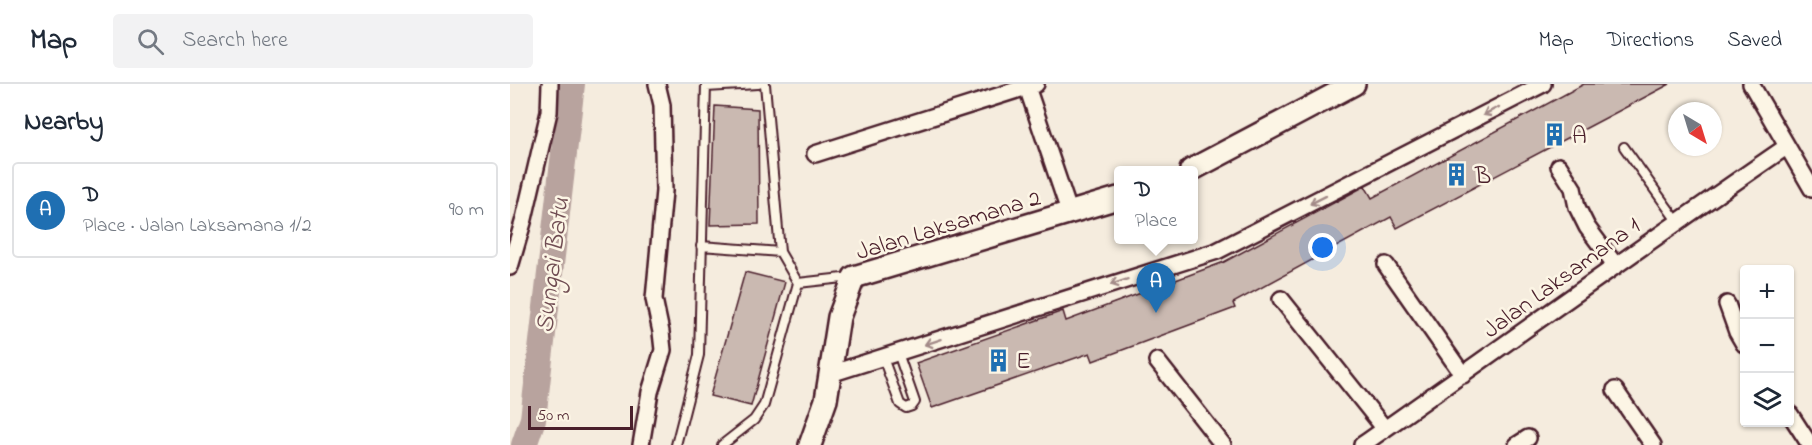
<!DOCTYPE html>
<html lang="en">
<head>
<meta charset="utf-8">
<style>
	body { margin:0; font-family:"Indie Flower",sans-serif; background:#f2f2f3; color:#1f2937 }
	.controls { position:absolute; right:18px; bottom:18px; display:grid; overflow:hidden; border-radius:6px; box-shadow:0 2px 4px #0004 }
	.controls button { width:54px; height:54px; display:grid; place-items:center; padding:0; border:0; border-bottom:2px solid #e0e1e3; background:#fff; color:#1f2937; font:30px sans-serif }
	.compass { position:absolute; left:1158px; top:18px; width:54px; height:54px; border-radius:50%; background:#fff; box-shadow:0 2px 4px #0004; rotate:142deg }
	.scale { position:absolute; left:18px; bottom:15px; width:105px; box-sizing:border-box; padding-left:6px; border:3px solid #4a1f2b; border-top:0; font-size:16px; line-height:21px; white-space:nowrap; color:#4a1f2b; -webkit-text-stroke:4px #fcf5e5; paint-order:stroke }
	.you { position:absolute; left:813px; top:164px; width:21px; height:21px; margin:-15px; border:4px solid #fff; border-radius:50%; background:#1a73e8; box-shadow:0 0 0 9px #1a73e833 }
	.badge { display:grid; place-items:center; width:39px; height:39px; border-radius:50%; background:#1f6fb2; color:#fff; font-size:20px; font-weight:700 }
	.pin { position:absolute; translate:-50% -50px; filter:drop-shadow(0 2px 3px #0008) }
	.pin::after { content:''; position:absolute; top:32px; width:21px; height:18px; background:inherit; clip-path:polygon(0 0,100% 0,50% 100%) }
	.popup { position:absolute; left:604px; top:82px; width:84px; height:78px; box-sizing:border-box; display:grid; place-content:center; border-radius:6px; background:#fff; filter:drop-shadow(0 2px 4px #0005); font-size:20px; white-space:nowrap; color:#747a83 }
	.popup b { font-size:22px; color:#1f2937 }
	.popup::after { content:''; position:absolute; left:50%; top:100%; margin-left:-12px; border:12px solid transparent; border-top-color:#fff }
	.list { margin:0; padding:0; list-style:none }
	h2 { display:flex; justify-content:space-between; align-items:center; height:78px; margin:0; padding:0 24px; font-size:26px }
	h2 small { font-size:20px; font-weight:400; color:#747a83 }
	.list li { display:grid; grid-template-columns:39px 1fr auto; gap:18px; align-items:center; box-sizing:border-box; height:96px; margin:0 12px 12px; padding:0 12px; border:2px solid #e0e1e3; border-radius:6px }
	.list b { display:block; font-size:22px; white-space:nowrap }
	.list p { margin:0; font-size:20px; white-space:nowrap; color:#747a83 }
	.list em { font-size:20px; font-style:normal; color:#747a83 }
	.icon { flex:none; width:33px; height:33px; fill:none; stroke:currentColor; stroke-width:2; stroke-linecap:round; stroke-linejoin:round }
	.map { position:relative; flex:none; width:1302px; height:361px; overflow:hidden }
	header { display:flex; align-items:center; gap:36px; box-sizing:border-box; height:84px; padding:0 30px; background:#fff; border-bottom:2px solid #e0e1e3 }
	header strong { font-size:28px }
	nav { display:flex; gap:33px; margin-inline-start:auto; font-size:21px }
	.search { width:420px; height:54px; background:#f2f2f3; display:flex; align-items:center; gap:15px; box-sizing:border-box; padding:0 21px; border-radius:6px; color:#747a83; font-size:22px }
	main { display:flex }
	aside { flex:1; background:#fff }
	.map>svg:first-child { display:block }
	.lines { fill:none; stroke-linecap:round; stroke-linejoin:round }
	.river { stroke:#b8a39e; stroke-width:26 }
	.building { fill:#cab9b1; stroke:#4a1f2b; stroke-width:1.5 }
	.lane-casing { stroke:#4a1f2b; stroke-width:12 }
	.street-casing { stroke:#4a1f2b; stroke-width:20 }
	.secondary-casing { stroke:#4a1f2b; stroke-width:26 }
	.lane { stroke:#fcf5e5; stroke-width:8 }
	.street { stroke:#fcf5e5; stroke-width:15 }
	.secondary { stroke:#fcf5e5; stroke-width:21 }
	.oneway { stroke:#a38a88 }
	.labels { text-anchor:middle; stroke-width:5; stroke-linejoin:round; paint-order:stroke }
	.poi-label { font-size:24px; fill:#4a1f2b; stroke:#fcf5e5; text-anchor:start }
	.street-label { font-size:24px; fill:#4a1f2b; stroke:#fcf5e5 }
	.water-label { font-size:26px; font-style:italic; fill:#704d53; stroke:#fcf5e5 }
</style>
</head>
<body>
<header>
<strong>Map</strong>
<div class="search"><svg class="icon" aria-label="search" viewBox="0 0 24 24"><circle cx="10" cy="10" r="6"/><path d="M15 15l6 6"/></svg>Search here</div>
<nav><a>Map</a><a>Directions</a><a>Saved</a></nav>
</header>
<main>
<aside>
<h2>Nearby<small></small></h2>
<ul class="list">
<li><span class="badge">A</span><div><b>D</b><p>Place · Jalan Laksamana 1/2</p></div><em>90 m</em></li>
</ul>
</aside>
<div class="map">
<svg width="1302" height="361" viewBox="0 0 1302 361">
	<rect width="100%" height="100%" fill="#f5ecde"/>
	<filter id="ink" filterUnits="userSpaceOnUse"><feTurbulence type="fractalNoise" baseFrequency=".0167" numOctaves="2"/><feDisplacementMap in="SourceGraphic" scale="12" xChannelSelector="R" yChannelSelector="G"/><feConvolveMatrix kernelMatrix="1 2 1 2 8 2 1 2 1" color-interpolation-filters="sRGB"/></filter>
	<g filter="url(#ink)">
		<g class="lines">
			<path class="river" d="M 14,361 L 23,335 L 62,0"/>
		</g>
		<path class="building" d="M 1074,0 L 1160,0 L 887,144 L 881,133 L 723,219 L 725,224 L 583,277 L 580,269 L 422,324 L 406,279 L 553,227 L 556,237 L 714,178 L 855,102 L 862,114 Z
			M 205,22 L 248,25 L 249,140 L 200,141 Z
			M 235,188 L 275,198 L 241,322 L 200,312 Z"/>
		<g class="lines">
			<defs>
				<path id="lane" d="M 196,3 L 248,0
					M 1114,63 L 1167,137
					M 191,162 L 270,168
					M 288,199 L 342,193
					M 373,274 L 390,320 L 396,324 L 402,322 L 405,318 L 388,269
					M 166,361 L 189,271 L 196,0
					M 212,361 L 244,336 L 254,321 L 288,199 L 270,168 L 255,0"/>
				<path id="street" d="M 516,0 L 560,130
					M 1241,0 L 1302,105
					M 305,70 L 526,0
					M 1049,82 L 1063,104 L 1067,123 L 1077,143 L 1106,182
					M 876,181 L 953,291
					M 0,183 L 14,135 L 39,28 L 40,0
					M 771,215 L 875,345
					M 1217,220 L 1227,248 L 1234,260
					M 647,277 L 713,361
					M 320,290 L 707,167 L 1033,0
					M 1105,306 L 1143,361
					M 1280,330 L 1300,361
					M 131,361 L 140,308 L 153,266 L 151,248 L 144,215 L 154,107 L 152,21 L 147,0
					M 852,361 C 993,262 1133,161 1276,63
					M 1007,361 L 1018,354"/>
				<path id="secondary" d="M 681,86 L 844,0
					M 300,361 L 316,316 L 329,233 L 344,193 L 608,114"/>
			</defs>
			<use href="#lane" class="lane-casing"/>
			<use href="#street" class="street-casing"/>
			<use href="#secondary" class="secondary-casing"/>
			<use href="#lane" class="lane"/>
			<use href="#street" class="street"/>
			<use href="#secondary" class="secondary"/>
		</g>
		<defs><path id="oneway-shaft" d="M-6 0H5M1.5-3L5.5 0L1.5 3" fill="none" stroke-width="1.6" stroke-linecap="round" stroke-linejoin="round" transform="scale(1.5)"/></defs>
		<g class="oneway">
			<use href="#oneway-shaft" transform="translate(981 27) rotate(153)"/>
			<use href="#oneway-shaft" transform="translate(808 116) rotate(153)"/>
			<use href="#oneway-shaft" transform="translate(609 198) rotate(162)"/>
			<use href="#oneway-shaft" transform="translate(423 258) rotate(162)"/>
		</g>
	</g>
	<defs>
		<symbol id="building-bare" viewBox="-9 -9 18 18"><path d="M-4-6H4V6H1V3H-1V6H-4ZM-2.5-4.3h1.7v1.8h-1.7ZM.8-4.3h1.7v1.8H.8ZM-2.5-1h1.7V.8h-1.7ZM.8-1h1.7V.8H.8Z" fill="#1f6fb2" stroke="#fcf5e5" stroke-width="2.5" paint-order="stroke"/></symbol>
	</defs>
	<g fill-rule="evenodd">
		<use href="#building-bare" x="1028" y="34" width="33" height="33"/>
		<use href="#building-bare" x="930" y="74" width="33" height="33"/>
		<use href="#building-bare" x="472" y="260" width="33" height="33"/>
	</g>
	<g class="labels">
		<g class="poi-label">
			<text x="1062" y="59">A</text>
			<text x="965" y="99">B</text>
			<text x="506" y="284">E</text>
		</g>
		<g class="street-label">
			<text transform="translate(438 140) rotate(-17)" y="8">Jalan Laksamana 2</text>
			<text transform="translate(1051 193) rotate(-36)" y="8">Jalan Laksamana 1</text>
		</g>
		<g class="water-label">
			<text transform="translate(41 181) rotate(-83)" y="9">Sungai Batu</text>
		</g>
	</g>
</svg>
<div class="controls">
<button>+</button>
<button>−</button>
<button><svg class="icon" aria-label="layers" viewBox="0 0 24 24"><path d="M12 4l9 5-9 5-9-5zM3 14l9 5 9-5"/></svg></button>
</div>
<svg class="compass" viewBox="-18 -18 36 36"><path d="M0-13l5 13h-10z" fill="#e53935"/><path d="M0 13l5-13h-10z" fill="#747a83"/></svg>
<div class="scale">50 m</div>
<div class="you"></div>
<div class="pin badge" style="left:646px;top:229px">A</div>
<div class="popup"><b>D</b>Place</div>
</div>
</main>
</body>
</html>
